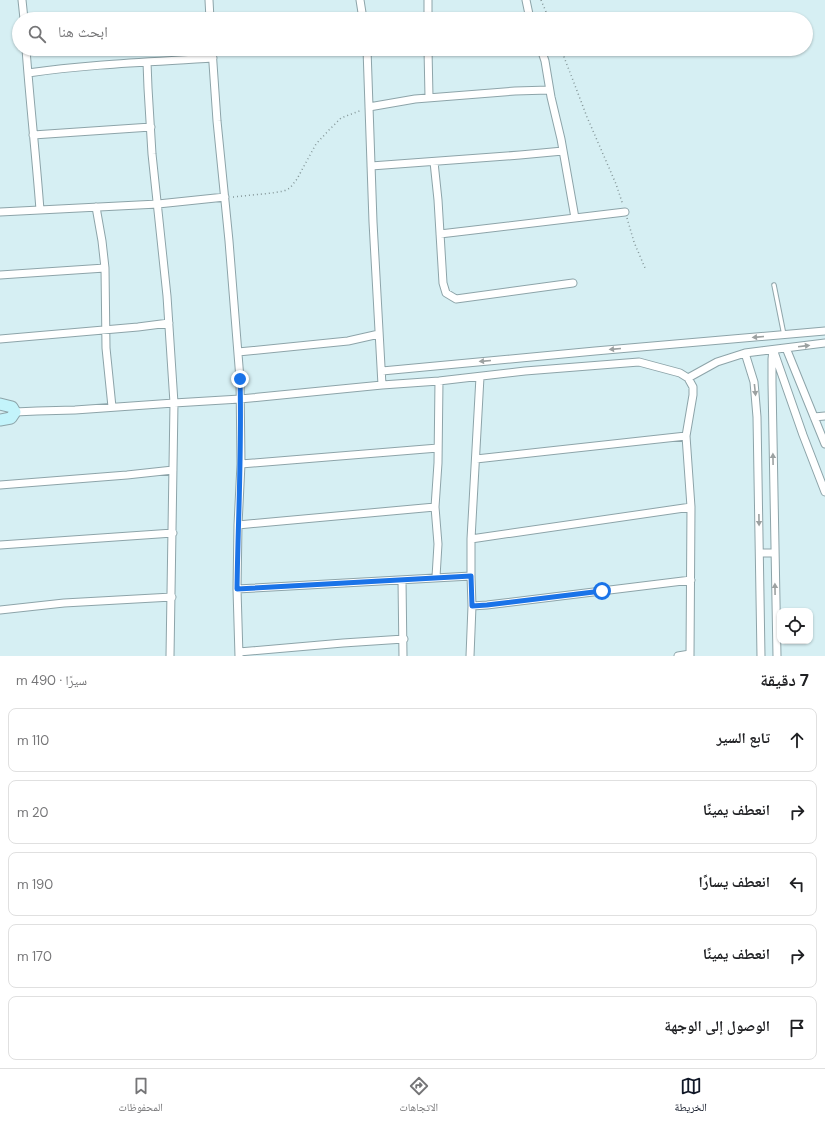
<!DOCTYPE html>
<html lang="ar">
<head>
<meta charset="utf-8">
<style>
	body { margin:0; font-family:"DM Sans","Noto Naskh Arabic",sans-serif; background:#f6f6f6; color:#202124; direction:rtl }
	.controls { position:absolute; right:12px; bottom:12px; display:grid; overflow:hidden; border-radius:8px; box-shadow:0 1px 3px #0004 }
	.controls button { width:36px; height:36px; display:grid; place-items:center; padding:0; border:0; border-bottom:1px solid #e0e0e0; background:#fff; color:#202124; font:20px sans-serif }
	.stop { position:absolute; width:12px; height:12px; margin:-9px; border:3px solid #1a73e8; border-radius:50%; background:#fff }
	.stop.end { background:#1a73e8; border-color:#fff; box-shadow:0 1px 4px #0008 }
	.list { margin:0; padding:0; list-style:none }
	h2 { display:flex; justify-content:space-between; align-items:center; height:52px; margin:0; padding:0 16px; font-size:17px }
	h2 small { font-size:13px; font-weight:400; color:#757577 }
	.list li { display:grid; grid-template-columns:26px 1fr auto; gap:12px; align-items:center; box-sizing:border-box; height:64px; margin:0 8px 8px; padding:0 8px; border:1px solid #e0e0e0; border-radius:8px }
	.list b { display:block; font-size:15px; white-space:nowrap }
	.list em { font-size:13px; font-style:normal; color:#757577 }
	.icon { flex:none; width:22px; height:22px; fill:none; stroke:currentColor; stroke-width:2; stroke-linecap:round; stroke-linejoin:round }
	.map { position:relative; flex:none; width:825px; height:656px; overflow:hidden; direction:ltr }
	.search { position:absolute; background:#fff; box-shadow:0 1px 3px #0004; left:12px; right:12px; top:12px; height:44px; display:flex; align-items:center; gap:10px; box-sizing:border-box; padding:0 14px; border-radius:22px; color:#757577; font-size:15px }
	.sheet { height:412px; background:#fff }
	nav { display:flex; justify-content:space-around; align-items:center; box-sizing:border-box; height:56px; border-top:1px solid #e0e0e0; background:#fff; font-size:11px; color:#757577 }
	nav a { display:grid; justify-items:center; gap:2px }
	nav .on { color:#111827 }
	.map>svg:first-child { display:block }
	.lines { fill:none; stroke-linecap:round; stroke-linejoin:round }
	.lane-casing { stroke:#8da4a9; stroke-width:5.5 }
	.street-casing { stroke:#8da4a9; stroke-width:9 }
	.secondary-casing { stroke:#8da4a9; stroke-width:13 }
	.path { stroke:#839597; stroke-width:1.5; stroke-dasharray:1 3; stroke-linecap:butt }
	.lane { stroke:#fff; stroke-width:3.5 }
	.street { stroke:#fff; stroke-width:7 }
	.secondary { stroke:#c3f4fb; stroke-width:11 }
	.oneway { fill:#9ca1a1 }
	.route { stroke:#1a73e8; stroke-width:5 }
</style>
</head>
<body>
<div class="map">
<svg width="825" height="656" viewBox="0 0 825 656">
	<rect width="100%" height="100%" fill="#d6eff3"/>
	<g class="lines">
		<defs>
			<path id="lane" d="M 774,285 L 784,335"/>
			<path id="street" d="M 22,0 L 24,19
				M 209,0 L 210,19
				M 360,0 L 363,19
				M 526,0 L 530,19
				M 428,19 L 428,0
				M 26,49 C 30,103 36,156 40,210
				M 212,49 L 217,121 L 229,241 L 240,379 L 241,464 L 238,525 L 237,589 L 239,656
				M 367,49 L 373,222 L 382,385
				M 428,49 L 429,97
				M 541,49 L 545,61 L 551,97 L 561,139 L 575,218
				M 147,62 L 148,88 L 152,154 L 167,296 L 174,403 L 170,656
				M 28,73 C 89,64 151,62 213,58
				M 369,107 L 415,99 L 515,91 L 549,90
				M 33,135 L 151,127
				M 434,162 L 438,200 L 443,283 L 446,293 L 456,299 L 573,283
				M 371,166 L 520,155 L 563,151
				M 96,207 L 102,241 L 105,268 L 106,348 L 112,407
				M 0,212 L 158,204 L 225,197
				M 440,234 L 625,212
				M 0,275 L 105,268
				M 0,339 L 138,327 L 169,323
				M 786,348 L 825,444
				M 773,350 L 772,359 L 772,383 L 777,656
				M 238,352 L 348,341 L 379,334
				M 774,352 L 803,435 L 825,492
				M 745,353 L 754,382 L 757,417 L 761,656
				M 382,371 L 595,351 L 825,331
				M 688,378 L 717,362 L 745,353 L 825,343
				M 15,412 L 37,411 L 75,410 L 174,403 L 240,399 L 382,385 L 439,381 L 525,371 L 639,362 L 680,373 L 688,378 L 693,387 L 693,395 L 686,436 L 691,507 L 690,656
				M 814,417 L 825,416
				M 476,459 L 686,436
				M 241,464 L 438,448
				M 0,485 L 127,475 L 173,470
				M 238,525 L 435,507
				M 471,539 L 691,507
				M 0,545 L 173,533
				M 760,553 L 775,553
				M 436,577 L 438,544 L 435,507 L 438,463 L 439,381
				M 402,580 L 403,656
				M 237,589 L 471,576 L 471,539 L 480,377
				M 472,606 L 487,605 L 691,580
				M 0,610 L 64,603 L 172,597
				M 239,652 L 343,643 L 404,639
				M 470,656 L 472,606 L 471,576
				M 678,656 L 690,654"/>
			<path id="secondary" d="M 0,404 L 12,407 L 15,412 L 11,418 L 0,420"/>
		</defs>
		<use href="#lane" class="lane-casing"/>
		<use href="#street" class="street-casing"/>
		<use href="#secondary" class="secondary-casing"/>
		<path class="path" d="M 541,0 L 549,19
			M 561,49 L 587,117 L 616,184 L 623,205
			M 233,197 L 272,193 L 284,191 L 290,188 L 297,179 L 316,144 L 330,129 L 341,118 L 362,110
			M 627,218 L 634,242 L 645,268"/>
		<use href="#lane" class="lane"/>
		<use href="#street" class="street"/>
		<use href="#secondary" class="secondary"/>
	</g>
	<defs><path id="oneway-solid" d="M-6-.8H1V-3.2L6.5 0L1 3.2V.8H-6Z"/></defs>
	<g class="oneway">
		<use href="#oneway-solid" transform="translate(758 337) rotate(175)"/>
		<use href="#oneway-solid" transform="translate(804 346) rotate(-7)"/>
		<use href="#oneway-solid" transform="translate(615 349) rotate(175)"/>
		<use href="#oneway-solid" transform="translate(485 361) rotate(175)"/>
		<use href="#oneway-solid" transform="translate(755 390) rotate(84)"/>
		<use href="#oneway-solid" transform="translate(773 459) rotate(-91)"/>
		<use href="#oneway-solid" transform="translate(759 520) rotate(89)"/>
		<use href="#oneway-solid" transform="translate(775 589) rotate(-91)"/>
	</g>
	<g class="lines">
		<path class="route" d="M 240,379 C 242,449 238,519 237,589 L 471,576 L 472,606 L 487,605 L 602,591"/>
	</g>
</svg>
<div class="controls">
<button><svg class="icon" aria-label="locate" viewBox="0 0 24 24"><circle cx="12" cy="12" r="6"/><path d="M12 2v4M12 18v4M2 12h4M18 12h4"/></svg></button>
</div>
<div class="stop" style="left:602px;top:591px"></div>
<div class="stop end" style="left:240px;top:379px"></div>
<div class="search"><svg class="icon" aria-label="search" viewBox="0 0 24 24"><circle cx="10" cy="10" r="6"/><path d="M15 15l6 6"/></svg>ابحث هنا</div>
</div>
<section class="sheet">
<h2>7 دقيقة<small>سيرًا · 490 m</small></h2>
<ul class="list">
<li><svg class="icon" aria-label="ahead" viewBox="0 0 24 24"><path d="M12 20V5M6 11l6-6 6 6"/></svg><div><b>تابع السير</b></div><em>110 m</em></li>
<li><svg class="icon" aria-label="right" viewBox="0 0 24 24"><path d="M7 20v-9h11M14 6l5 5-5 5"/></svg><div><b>انعطف يمينًا</b></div><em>20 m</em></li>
<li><svg class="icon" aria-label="left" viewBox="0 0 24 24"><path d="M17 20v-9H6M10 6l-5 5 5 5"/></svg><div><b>انعطف يسارًا</b></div><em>190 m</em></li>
<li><svg class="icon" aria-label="right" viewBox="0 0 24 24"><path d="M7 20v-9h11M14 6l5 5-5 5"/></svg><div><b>انعطف يمينًا</b></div><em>170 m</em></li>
<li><svg class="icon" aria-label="arrive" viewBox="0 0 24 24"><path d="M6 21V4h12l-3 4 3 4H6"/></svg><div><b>الوصول إلى الوجهة</b></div></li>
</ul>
</section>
<nav>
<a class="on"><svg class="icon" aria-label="map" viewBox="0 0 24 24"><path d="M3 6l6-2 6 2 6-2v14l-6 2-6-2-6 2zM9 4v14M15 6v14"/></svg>الخريطة</a>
<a><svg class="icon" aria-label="directions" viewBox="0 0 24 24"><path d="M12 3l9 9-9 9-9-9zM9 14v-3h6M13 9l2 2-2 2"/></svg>الاتجاهات</a>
<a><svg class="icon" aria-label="saved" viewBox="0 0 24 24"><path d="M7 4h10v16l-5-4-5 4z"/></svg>المحفوظات</a>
</nav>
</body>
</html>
